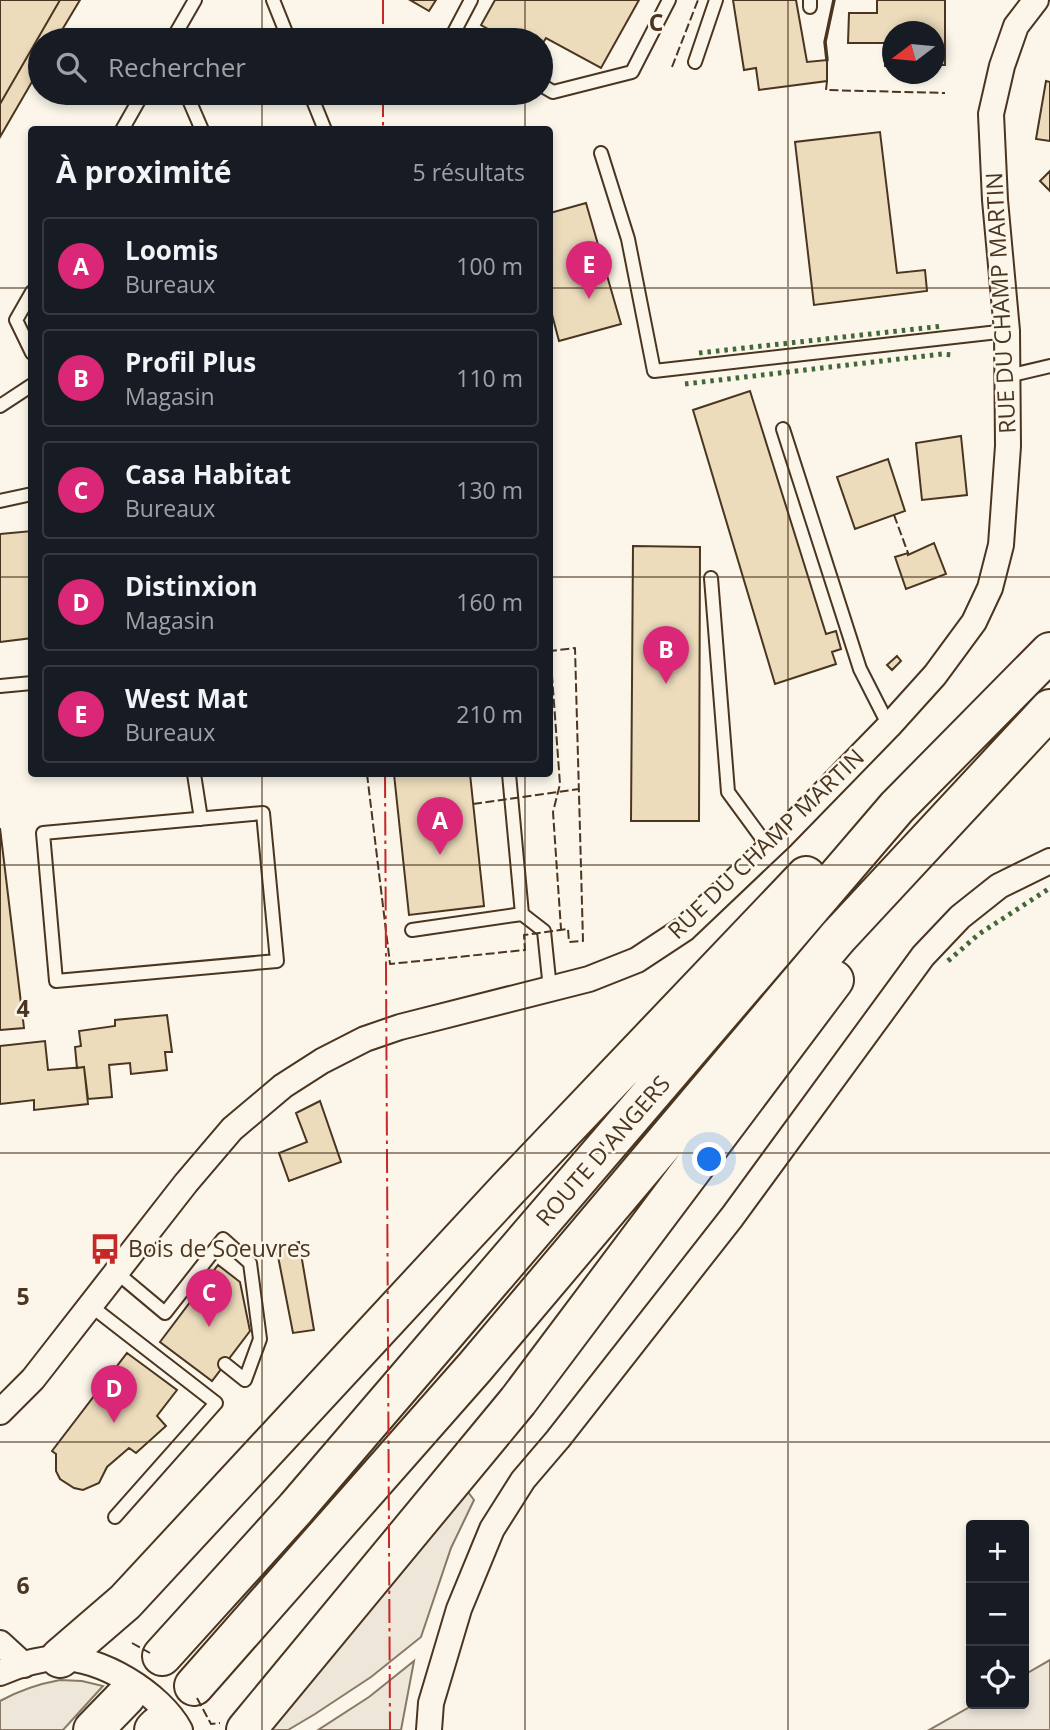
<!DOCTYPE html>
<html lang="fr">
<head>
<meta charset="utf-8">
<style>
	body { margin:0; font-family:"Open Sans",sans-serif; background:#20242c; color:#f1f3f6 }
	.controls { position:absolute; right:21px; bottom:21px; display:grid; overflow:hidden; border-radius:7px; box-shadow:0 4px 10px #0003 }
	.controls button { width:63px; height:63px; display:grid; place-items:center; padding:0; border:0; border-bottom:2px solid #363941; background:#171b24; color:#f1f3f6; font:35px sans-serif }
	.compass { position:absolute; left:882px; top:21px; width:63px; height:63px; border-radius:50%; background:#171b24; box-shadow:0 4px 10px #0003; rotate:254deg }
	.you { position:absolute; left:710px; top:1160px; width:24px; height:24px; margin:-18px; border:5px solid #fff; border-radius:50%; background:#1a73e8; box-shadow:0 0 0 10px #1a73e833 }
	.badge { display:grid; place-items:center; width:46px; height:46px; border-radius:50%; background:#db2777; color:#fff; font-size:23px; font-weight:700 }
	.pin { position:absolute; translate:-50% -58px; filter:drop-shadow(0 2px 4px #0008) }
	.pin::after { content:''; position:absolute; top:37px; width:24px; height:21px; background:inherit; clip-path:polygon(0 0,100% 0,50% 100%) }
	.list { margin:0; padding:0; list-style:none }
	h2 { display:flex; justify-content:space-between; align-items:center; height:91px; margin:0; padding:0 28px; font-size:30px }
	h2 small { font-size:23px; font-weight:400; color:#9ea1a6 }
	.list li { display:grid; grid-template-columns:46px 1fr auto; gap:21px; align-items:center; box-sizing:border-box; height:98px; margin:0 14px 14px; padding:0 14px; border:2px solid #363941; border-radius:7px }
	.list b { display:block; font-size:26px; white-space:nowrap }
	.list p { margin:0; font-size:23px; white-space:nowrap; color:#9ea1a6 }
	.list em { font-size:23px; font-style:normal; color:#9ea1a6 }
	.icon { flex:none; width:38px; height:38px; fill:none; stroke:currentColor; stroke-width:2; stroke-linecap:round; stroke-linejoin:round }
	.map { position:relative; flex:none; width:1050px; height:1730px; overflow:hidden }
	.search { position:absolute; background:#171b24; box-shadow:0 4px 10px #0003; left:28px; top:28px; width:525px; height:77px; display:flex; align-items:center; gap:18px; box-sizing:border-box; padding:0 24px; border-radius:38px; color:#9ea1a6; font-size:26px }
	.panel { position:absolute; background:#171b24; box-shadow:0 4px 10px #0003; left:28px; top:126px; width:525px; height:651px; border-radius:7px }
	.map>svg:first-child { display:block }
	.green { fill:#ede6d9; stroke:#887966; stroke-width:2 }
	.building { fill:#ecdcbc; stroke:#4a3520; stroke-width:2 }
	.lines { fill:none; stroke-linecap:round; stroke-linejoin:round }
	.service-casing { stroke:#4a3520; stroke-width:16 }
	.minor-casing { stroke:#4a3520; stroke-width:28 }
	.trunk-casing { stroke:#4a3520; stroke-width:42 }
	.service { stroke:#fbf6e9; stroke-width:12 }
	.minor { stroke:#fbf6e9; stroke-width:24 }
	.trunk { stroke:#fbf6e9; stroke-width:38 }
	.hedge { stroke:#436837; stroke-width:5; stroke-dasharray:3.5 5; stroke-linecap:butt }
	.fence { stroke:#4a3520; stroke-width:2; stroke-dasharray:9 3.5; stroke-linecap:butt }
	.wall { stroke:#4a3520; stroke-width:3.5 }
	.power { stroke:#c62828; stroke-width:2; stroke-dasharray:24 5 3.5 5; stroke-linecap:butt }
	.grid { fill:none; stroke:#4a3520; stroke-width:2; stroke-opacity:0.55 }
	.labels { text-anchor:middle; stroke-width:5; stroke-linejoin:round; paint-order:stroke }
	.street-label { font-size:23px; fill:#4a3520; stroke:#fbf6e9 }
	.poi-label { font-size:23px; fill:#4a3520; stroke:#fbf6e9; text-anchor:start }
	.grid-label { font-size:23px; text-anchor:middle; font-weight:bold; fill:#4a3520; stroke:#fbf6e9; stroke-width:5; stroke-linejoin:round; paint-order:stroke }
</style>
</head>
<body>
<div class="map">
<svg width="1050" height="1730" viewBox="0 0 1050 1730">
	<rect width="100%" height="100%" fill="#fbf6e9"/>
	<path class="green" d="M 465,1488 L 474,1500 L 451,1548 L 421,1637 L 371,1677 L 315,1714 L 288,1730 L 264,1730 Z
		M 1050,1660 L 1050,1730 L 929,1730 L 975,1704 L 1024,1704 L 1024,1675 Z
		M 414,1661 L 401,1730 L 318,1730 L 369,1697 Z
		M 60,1680 L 82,1681 L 103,1686 L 63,1730 L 0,1730 L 0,1701 C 20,1690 38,1684 60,1680 Z"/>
	<path class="building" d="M 0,0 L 60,0 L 0,104 Z
		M 60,0 L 80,0 L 56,40 L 40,40 L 40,68 L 0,137 L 0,104 Z
		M 410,0 L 436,0 L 429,11 Z
		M 495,0 L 639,0 L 601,68 L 546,38 L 541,46 L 541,40 L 508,40 L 481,25 Z
		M 733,0 L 796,0 L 807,62 L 827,60 L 827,81 L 759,90 L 756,68 L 744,70 Z
		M 877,0 L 945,0 L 945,65 L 934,65 L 934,32 L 892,32 L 892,66 L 885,66 L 885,43 L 848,43 L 849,13 L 877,13 Z
		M 1046,81 L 1050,82 L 1050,141 L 1036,139 Z
		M 880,132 L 897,273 L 925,270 L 927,291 L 814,305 L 795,142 Z
		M 1050,171 L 1050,191 L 1040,181 Z
		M 586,203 L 621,324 L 559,341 L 550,307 L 550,213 Z
		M 750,391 L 826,634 L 836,631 L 841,649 L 832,652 L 836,664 L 775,684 L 693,410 Z
		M 961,436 L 967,495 L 922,500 L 916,443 Z
		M 888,459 L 905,511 L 855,529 L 837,477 Z
		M 32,531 L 32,638 L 0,642 L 0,534 Z
		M 934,543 L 946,574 L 906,589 L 895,557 L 908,553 L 908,555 Z
		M 633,546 L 700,547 L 699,821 L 631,821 Z
		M 897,656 L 901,661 L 892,670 L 887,665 Z
		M 394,774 L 470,774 L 484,906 L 409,915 Z
		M 0,828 L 24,1028 L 0,1030 Z
		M 167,1015 L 172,1052 L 165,1052 L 167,1070 L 131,1074 L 130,1063 L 109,1065 L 112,1097 L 88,1099 L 84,1067 L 77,1068 L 75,1047 L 81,1046 L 79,1031 L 115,1026 L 115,1020 Z
		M 45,1041 L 48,1070 L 84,1067 L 88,1104 L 34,1110 L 34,1100 L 0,1104 L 0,1046 Z
		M 320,1101 L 341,1162 L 289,1181 L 279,1153 L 307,1142 L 296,1113 Z
		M 299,1242 L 314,1330 L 293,1333 L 277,1251 L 281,1247 Z
		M 218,1265 L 240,1282 L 250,1331 L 212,1381 L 160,1342 Z
		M 127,1353 L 177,1390 L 157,1416 L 166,1426 L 136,1453 L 129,1448 L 107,1467 L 99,1483 L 83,1490 L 74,1488 L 60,1479 L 56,1471 L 56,1454 L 52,1451 Z"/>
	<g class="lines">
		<defs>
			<path id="service" d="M 273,0 L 289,40
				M 810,7 L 810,0
				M 172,40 L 195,0
				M 460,40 L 452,36 L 471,0
				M 695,62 L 716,0
				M 541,85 L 553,92 L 632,72 L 669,0
				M 186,93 L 202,130
				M 310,93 L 325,130
				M 122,130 L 143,93
				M 601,153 L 628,239 L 654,371 L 1007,331
				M 32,292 L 16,320 L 32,353
				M 1008,376 L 1050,366
				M 0,406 L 32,385
				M 783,429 L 860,669 L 889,726
				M 0,501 L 32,494
				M 711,578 L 728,792 L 769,848
				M 0,686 L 32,683
				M 194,774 L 201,819
				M 509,774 L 522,914 L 544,931 L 550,989
				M 263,813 L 277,961 L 56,981 L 43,833 Z
				M 412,930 L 522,914
				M 116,1272 L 165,1313 L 223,1239 L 250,1263 L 260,1339 L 245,1380 L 225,1364
				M 91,1306 L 216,1403 L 115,1517"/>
			<path id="minor" d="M 0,1412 L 33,1379 L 186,1183 L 232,1129 L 283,1086 L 322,1061 L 365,1039 L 400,1027 L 589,979 L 637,960 L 684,929 L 782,836 L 889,726 L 935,675 L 974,622 L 990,588 L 1001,545 L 1008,446 L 1007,331 L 995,200 L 991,114 L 1002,66 L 1016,26 L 1036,0
				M 0,1643 L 24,1665
				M 0,1673 C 18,1665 39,1659 58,1658 C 100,1656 161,1694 180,1730
				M 429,1730 L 431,1703 L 459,1609 L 492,1529 L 523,1480 L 558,1439 L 732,1217 L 923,956 L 960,917 L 999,886 L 1050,861"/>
			<path id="trunk" d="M 162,1656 L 296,1508 L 897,807 L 1050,652
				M 60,1658 L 125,1602 L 506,1191 L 806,876
				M 194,1686 L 475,1367 L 838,937 L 1050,709
				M 93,1730 L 126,1696
				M 154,1730 L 158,1726
				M 246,1730 L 518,1401 L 834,980"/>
		</defs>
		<use href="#service" class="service-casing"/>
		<use href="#minor" class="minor-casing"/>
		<use href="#trunk" class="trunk-casing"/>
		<use href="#service" class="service"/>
		<use href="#minor" class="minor"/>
		<use href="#trunk" class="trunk"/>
		<path class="hedge" d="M 699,353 L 943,326
			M 685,384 L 942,354 L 953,355
			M 948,961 L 979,934 L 1050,888"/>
		<path class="fence" d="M 672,67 L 698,0
			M 827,81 L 826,90 L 945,93
			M 894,515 L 908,553
			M 550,676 L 552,676 L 560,784 L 553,812 L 561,929
			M 367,774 L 390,964 L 525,950 L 524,935 L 568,929 L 569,942 L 583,941 L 575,648 L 550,651
			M 473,804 L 579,789
			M 132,1643 L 150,1653
			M 197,1698 L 211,1724 L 220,1723"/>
		<path class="wall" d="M 827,60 L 825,42 L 834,0"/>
		<path class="power" d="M 383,0 L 383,40
			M 383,93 L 383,130
			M 385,774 L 390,1730"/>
	</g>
	<path class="grid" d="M 262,0 L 262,40M 525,0 L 525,40M 788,0 L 788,1730M 262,93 L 262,130M 525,93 L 525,130M 0,288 L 32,288M 550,288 L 1050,288M 0,577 L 32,577M 550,577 L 1050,577M 262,774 L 262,1730M 525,774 L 525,1730M 0,865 L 1050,865M 0,1153 L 1050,1153M 0,1442 L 1050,1442"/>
	<defs>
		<symbol id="bus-bare" viewBox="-9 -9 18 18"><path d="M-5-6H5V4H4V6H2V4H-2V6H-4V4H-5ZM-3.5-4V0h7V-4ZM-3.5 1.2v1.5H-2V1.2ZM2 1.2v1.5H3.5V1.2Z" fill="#c62828" stroke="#fbf6e9" stroke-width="2.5" paint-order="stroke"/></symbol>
	</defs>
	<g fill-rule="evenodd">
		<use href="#bus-bare" x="83" y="1227" width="44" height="44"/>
	</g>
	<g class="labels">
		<g class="street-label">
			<text transform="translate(1001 303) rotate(-93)" y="8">RUE DU CHAMP MARTIN</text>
			<text transform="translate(766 844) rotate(-44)" y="8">RUE DU CHAMP MARTIN</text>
			<text transform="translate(603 1151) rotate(-49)" y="8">ROUTE D'ANGERS</text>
		</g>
		<g class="poi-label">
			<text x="128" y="1257">Bois de Soeuvres</text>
		</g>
	</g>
	<g class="grid-label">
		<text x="656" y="31">C</text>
		<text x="23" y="1017">4</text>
		<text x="23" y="1305">5</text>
		<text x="23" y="1594">6</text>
	</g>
</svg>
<div class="controls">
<button>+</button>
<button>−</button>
<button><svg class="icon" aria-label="locate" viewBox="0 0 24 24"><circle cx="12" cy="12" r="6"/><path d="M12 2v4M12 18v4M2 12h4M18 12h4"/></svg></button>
</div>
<svg class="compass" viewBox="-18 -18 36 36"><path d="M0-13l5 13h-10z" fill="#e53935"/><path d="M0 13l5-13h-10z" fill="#9ea1a6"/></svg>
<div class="you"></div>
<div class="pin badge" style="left:440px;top:855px">A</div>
<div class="pin badge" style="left:666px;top:684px">B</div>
<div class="pin badge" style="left:209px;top:1327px">C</div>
<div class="pin badge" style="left:114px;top:1423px">D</div>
<div class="pin badge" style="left:589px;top:299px">E</div>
<div class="search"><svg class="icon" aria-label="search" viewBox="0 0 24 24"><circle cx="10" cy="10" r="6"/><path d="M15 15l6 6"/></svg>Rechercher</div>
<section class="panel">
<h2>À proximité<small>5 résultats</small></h2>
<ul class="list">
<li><span class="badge">A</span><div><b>Loomis</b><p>Bureaux</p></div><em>100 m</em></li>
<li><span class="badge">B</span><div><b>Profil Plus</b><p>Magasin</p></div><em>110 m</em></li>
<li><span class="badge">C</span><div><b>Casa Habitat</b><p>Bureaux</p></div><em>130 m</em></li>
<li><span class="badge">D</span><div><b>Distinxion</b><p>Magasin</p></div><em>160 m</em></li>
<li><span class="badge">E</span><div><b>West Mat</b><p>Bureaux</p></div><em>210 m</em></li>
</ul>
</section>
</div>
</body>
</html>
